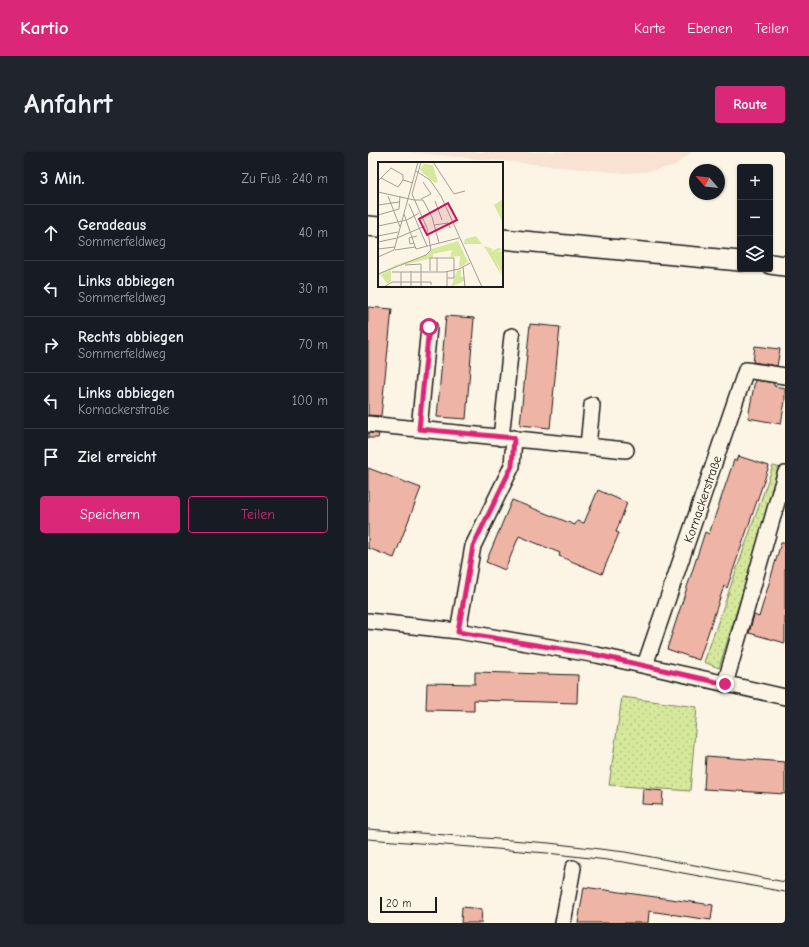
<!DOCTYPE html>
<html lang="de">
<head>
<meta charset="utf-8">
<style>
	body { margin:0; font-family:"Comic Neue",sans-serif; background:#20242c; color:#f1f3f6 }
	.controls { position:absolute; right:12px; top:12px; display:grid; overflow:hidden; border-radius:4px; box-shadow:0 1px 3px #0004 }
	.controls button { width:36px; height:36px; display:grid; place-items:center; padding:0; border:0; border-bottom:1px solid #363941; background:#171b24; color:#f1f3f6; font:20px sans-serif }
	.compass { position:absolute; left:321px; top:12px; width:36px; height:36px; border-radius:50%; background:#171b24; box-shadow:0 1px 3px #0004; rotate:298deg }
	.scale { position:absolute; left:12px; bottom:10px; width:57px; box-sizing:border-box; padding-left:4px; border:2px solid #1c1c1c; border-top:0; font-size:11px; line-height:14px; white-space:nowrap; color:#1c1c1c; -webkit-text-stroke:3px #fcf5e5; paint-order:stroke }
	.stop { position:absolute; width:12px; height:12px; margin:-9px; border:3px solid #db2777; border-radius:50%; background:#fff }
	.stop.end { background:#db2777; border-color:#fff; box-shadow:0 1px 4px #0008 }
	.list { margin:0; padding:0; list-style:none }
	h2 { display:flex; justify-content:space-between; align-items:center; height:52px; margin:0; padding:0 16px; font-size:17px }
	h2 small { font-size:13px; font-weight:400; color:#9ea1a6 }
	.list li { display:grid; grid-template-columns:26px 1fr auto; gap:12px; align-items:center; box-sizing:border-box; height:56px; padding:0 16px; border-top:1px solid #363941 }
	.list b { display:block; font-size:15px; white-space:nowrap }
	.list p { margin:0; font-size:13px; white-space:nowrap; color:#9ea1a6 }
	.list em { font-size:13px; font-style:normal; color:#9ea1a6 }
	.actions { display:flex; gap:8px; padding:12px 16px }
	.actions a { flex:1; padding:9px 0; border:1px solid #db2777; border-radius:4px; text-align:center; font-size:14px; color:#db2777 }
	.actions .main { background:#db2777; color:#fff }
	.icon { flex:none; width:22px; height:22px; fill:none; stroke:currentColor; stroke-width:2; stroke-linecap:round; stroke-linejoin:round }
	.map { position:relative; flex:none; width:417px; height:771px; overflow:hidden; border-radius:4px }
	header { display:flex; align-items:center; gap:24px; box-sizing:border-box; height:56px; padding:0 20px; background:#db2777; color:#fff }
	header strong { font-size:19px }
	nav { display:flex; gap:22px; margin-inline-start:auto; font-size:14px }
	.intro { display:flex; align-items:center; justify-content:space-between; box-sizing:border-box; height:96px; padding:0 24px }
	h1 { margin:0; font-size:28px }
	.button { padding:10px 18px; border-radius:4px; background:#db2777; color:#fff; font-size:14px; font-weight:700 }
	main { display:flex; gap:24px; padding:0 24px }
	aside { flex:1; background:#171b24; border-radius:4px; box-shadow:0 1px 3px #0004 }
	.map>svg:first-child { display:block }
	.built { fill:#f8e2d2 }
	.park { fill:url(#park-dots); stroke:#79825c }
	.building { fill:#eeb5a6; stroke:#1c1c1c }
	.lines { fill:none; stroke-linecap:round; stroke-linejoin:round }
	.minor-casing { stroke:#1c1c1c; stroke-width:18 }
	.tertiary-casing { stroke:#1c1c1c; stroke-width:22 }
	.minor { stroke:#fcf5e5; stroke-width:15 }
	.tertiary { stroke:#fcf5e5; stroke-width:19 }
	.tram { stroke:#1c1c1c; stroke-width:1 }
	.route { stroke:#db2777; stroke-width:5 }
	.labels { text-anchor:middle; stroke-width:4; stroke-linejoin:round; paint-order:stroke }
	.street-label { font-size:13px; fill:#1c1c1c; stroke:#fcf5e5 }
	.inset-road { fill:none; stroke:#a29e95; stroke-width:1 }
	.view { fill:#c2185b; fill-opacity:0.15; stroke:#c2185b; stroke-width:2 }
	.inset-edge { fill:none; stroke:#1c1c1c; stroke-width:2 }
</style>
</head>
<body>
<header>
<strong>Kartio</strong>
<nav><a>Karte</a><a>Ebenen</a><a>Teilen</a></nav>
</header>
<div class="intro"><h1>Anfahrt</h1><a class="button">Route</a></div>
<main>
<aside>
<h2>3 Min.<small>Zu Fuß · 240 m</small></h2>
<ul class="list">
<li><svg class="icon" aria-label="ahead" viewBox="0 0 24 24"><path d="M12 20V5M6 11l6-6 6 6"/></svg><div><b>Geradeaus</b><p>Sommerfeldweg</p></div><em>40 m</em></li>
<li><svg class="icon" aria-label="left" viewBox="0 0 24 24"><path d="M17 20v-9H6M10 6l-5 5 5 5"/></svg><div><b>Links abbiegen</b><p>Sommerfeldweg</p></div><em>30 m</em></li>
<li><svg class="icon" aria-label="right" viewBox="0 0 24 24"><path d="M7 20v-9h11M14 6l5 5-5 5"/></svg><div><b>Rechts abbiegen</b><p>Sommerfeldweg</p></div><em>70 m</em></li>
<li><svg class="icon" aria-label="left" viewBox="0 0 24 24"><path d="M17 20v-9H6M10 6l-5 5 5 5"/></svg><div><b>Links abbiegen</b><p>Kornackerstraße</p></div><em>100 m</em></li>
<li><svg class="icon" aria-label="arrive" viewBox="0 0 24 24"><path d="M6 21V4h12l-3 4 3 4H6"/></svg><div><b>Ziel erreicht</b></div></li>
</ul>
<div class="actions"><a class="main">Speichern</a><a>Teilen</a></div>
</aside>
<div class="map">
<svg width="417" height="771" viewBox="0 0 417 771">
	<defs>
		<pattern id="park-dots" width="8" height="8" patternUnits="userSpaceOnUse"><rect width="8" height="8" fill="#d6e89b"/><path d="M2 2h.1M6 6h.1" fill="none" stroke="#b7c685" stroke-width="1.8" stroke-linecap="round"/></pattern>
	</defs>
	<rect width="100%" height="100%" fill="#fcf5e5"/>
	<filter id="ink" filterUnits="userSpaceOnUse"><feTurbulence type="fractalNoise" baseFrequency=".025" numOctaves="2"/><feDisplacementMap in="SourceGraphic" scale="8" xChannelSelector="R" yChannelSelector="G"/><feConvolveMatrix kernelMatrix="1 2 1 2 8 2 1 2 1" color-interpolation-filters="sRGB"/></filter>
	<g filter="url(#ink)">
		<path class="built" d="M 39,0 L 324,0 L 306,14 L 278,20 L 255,21 Z"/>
		<path class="park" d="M 405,314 L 413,316 L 351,516 L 336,510 Z
			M 254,545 L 329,555 L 322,639 L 241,633 Z"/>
		<path class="building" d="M 0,155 L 24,157 L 13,264 L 0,263 Z
			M 78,164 L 106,166 L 98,267 L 69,265 Z
			M 162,172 L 192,175 L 182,276 L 152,273 Z
			M 387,194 L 412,197 L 409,214 L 385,210 Z
			M 387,228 L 406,231 L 406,234 L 417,236 L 417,249 L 413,272 L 380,266 Z
			M 0,281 L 11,282 L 10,286 L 0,286 Z
			M 370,304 L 401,314 L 359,436 L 356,434 L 331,508 L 299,497 L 337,380 L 341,382 L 366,308 L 368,309 Z
			M 0,316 L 53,336 L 26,406 L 0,396 Z
			M 230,338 L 259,351 L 248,380 L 251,381 L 234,422 L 191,404 L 192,401 L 151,384 L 137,418 L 118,410 L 144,348 L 207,373 L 209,369 L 216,371 Z
			M 413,391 L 417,391 L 417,491 L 381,481 L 386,463 L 391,465 Z
			M 107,520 L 210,523 L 209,551 L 106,548 L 106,559 L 58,558 L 59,531 L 107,532 Z
			M 338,604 L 417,610 L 417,642 L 336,637 Z
			M 275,637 L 295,639 L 294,653 L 274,652 Z
			M 216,735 L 345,753 L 343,768 L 281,759 L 280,771 L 210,771 Z
			M 94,755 L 114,757 L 113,771 L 93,771 Z"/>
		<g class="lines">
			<defs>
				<path id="minor" d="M 0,272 L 258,298
					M 51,277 L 61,175
					M 133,286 L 144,184
					M 220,294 L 224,253
					M 0,469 L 90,479 L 229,503 L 417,545
					M 90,479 L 105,394 L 144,314 L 146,286
					M 277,513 L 378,218 L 417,224
					M 357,532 L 417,322
					M 195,771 L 205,716"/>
				<path id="tertiary" d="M 0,74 L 11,75
					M 134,87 L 372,109
					M 402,112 L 417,114"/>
			</defs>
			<use href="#minor" class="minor-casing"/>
			<use href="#tertiary" class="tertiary-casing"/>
			<use href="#minor" class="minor"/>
			<use href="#tertiary" class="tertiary"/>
			<path class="tram" d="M 0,677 L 181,691 L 257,700 L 417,730
				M 0,687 L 179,701 L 256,710 L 417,740"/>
		</g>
	</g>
	<g class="lines" filter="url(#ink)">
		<path class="route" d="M 61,175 L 51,277 L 146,286 L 144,314 L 105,394 L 90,480 L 229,503 L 357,532"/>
	</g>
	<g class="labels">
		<g class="street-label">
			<text transform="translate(334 347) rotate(-71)" y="5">Kornackerstraße</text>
		</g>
	</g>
	<g transform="translate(10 10)">
		<rect width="125" height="125" fill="#fcf5e5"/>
		<path d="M 125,37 L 125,61 L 116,43 ZM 125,89 L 125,113 L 114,91 ZM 17,106 L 13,108 L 13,119 L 9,122 L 3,113 Z" fill="#d6e89b"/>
		<path d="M 46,2 L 55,3 L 60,20 L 57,21 L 44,10 L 42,7 ZM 106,84 L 115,87 L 113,90 L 120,86 L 125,87 L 115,92 L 125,116 Z" fill="#d6e89b"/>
		<path d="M 98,74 L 104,82 L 86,82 L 87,77 ZM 80,79 L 90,100 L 81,106 L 82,94 L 72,95 L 74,88 L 55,92 L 55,96 L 24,103 L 24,108 L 23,102 L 1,114 L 1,112 L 18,103 L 49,93 L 54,87 ZM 83,107 L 83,115 L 86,115 L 86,119 L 73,125 L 79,109 Z" fill="#d6e89b"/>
		<path class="inset-road" d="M 55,0 L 76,32 L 87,29M 38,9 L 52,18 L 63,34 L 104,125M 3,16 L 20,25 L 25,18M 0,19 L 13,6 L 25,13 L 25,18 L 35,21M 0,30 L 36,38 L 45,38 L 54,55 L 61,81M 10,34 L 22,65M 43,37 L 53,32 L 45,20M 57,39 L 64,58M 31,42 L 49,84M 0,43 L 21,40M 26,52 L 38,87 L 81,76M 0,53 L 21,47 L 22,34M 56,63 L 70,61 L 72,66M 0,64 L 29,58 L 41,51M 0,74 L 20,70M 19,76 L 47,64M 0,80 L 19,76M 36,81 L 32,82 L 31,76 L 39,74M 0,87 L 17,85M 17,88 L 37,85M 0,95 L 16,88 L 40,0M 59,96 L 59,110M 27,103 L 43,102 L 43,125M 85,105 L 87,125M 33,109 L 33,125M 52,109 L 52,96 L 76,96 L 76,116 L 69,116M 69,109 L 69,125M 14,110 L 67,110 L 81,107 L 92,101M 23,110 L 23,125M 0,112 L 48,93 L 53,88 L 49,66 L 34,32 L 43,0M 6,125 L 14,120 L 53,120 L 53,123"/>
		<path class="view" d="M 70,41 L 79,58 L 49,73 L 41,57 Z"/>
		<rect width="125" height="125" class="inset-edge"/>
	</g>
</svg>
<div class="controls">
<button>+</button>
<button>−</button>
<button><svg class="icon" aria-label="layers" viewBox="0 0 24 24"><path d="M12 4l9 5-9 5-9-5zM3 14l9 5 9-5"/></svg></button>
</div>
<svg class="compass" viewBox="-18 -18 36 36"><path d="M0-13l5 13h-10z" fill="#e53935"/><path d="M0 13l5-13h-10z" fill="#9ea1a6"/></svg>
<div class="scale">20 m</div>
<div class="stop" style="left:61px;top:175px"></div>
<div class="stop end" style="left:357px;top:532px"></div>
</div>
</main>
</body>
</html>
